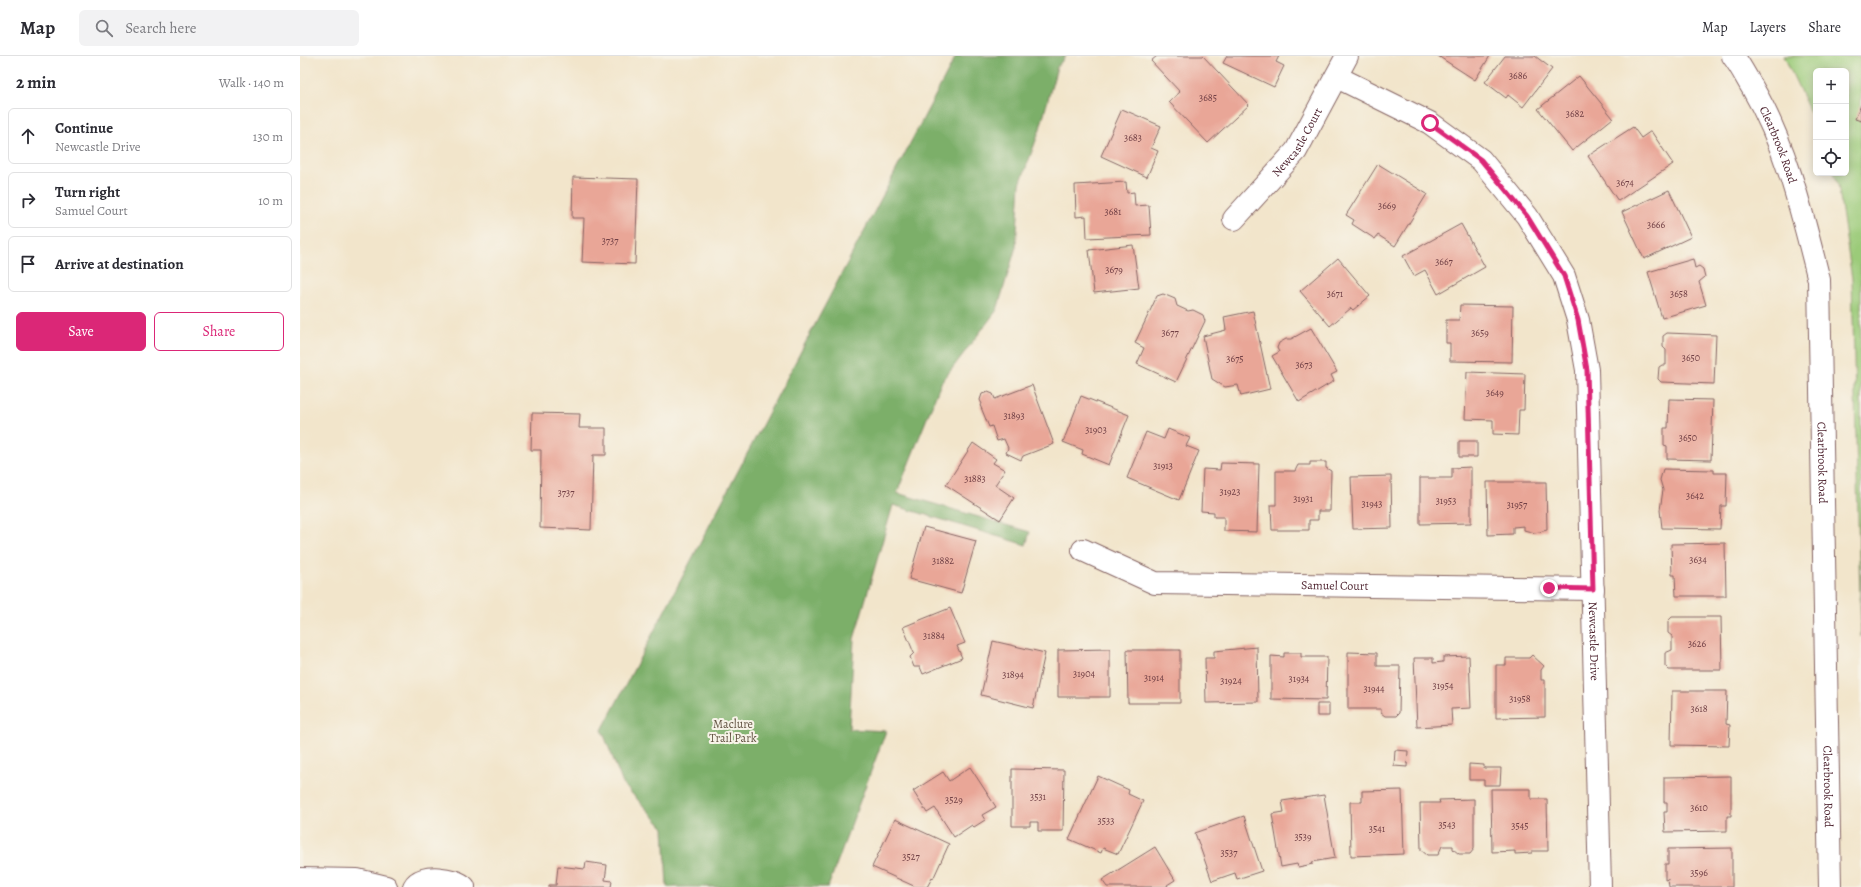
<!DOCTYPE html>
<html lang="en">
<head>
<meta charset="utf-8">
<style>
	body { margin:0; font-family:Alegreya,serif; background:#f2f2f3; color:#2b2b33 }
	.controls { position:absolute; right:12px; top:12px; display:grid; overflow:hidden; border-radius:6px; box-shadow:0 2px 10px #0003 }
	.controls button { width:36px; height:36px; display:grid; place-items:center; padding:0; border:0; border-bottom:1px solid #e1e1e2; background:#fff; color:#2b2b33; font:20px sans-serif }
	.stop { position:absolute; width:12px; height:12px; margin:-9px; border:3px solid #db2777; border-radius:50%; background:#fff }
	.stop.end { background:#db2777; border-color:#fff; box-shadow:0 1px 4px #0008 }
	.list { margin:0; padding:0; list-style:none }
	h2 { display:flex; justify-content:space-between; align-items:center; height:52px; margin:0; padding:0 16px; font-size:17px }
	h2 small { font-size:13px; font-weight:400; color:#7c7c81 }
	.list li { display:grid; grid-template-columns:26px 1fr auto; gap:12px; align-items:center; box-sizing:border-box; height:56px; margin:0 8px 8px; padding:0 8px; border:1px solid #e1e1e2; border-radius:6px }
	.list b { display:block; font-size:15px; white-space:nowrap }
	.list p { margin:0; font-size:13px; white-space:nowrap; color:#7c7c81 }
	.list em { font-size:13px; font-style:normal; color:#7c7c81 }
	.actions { display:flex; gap:8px; padding:12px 16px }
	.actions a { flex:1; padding:9px 0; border:1px solid #db2777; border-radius:6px; text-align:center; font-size:14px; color:#db2777 }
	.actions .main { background:#db2777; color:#fff }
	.icon { flex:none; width:22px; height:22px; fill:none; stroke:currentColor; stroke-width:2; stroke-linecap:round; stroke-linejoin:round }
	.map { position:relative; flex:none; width:1561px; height:831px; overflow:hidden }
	header { display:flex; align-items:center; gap:24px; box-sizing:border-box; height:56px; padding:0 20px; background:#fff; border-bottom:1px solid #e1e1e2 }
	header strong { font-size:19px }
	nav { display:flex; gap:22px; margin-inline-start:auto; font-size:14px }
	.search { width:280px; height:36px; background:#f2f2f3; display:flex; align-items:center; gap:10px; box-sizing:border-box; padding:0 14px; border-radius:6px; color:#7c7c81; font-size:15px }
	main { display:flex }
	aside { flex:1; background:#fff }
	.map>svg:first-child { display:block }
	.green { fill:#9bcb79; stroke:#727552 }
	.forest { fill:#7caf69; stroke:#63674a }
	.building { fill:#e9a697 }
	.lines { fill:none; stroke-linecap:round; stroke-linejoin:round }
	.street-casing { stroke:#856463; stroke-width:24 }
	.secondary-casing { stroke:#856463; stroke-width:24 }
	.street { stroke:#fff; stroke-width:22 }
	.secondary { stroke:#fff; stroke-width:22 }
	.route { stroke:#db2777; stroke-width:5 }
	.labels { text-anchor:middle; stroke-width:4; stroke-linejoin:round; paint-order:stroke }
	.number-label { font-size:10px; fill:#724146 }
	.street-label { font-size:12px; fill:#4a1f2b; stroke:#f7f3e8 }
	.park-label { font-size:12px; fill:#625342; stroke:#f7f3e8 }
</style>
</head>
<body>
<header>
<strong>Map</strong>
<div class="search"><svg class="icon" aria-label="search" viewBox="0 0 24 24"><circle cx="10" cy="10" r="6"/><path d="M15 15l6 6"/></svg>Search here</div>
<nav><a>Map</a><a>Layers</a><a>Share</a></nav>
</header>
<main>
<aside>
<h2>2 min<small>Walk · 140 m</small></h2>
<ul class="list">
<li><svg class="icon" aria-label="ahead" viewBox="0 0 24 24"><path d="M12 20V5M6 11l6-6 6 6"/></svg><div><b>Continue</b><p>Newcastle Drive</p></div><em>130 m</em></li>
<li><svg class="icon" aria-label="right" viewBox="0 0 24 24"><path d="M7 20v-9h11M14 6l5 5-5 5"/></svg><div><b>Turn right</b><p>Samuel Court</p></div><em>10 m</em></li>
<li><svg class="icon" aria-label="arrive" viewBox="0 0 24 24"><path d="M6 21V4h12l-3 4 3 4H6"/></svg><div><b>Arrive at destination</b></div></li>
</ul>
<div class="actions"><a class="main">Save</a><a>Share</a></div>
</aside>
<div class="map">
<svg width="1561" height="831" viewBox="0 0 1561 831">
	<rect width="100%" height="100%" fill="#f7f3e8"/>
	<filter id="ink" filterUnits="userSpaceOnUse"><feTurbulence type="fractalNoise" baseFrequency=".025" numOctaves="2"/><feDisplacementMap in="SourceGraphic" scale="8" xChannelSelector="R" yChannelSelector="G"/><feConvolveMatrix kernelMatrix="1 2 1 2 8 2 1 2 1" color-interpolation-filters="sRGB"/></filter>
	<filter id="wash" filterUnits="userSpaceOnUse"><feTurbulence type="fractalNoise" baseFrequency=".012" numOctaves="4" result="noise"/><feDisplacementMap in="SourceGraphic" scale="16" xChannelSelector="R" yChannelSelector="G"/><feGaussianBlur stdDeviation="0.9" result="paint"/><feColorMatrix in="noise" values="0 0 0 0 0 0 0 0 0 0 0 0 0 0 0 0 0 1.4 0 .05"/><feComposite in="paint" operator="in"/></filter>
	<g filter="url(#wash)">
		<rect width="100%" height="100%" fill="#f2e5cb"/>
		<path class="green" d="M 1484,0 L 1561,0 L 1561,581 L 1552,223 L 1538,128 L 1534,117 L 1546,117 L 1546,15 L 1516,15 L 1516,69 Z"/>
		<path class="forest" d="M 656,0 L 766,0 L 757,11 L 739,76 L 720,128 L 716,191 L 697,254 L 641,327 L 597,437 L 730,476 L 726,489 L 593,449 L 554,583 L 549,673 L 586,675 L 528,831 L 367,831 L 364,772 L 323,728 L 302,674 Z"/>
		<g id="blocks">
			<path class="building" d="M 857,0 L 903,0 L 949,49 L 908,87 L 869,46 L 880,36 L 851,5 Z
				M 927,0 L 979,0 L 976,6 L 984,10 L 974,31 L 923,7 Z
				M 1138,0 L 1190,0 L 1175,24 Z
				M 1205,0 L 1235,0 L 1252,13 L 1223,51 L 1208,39 L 1206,42 L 1185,26 Z
				M 1279,20 L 1313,62 L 1272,95 L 1238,53 Z
				M 1561,49 L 1561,65 L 1555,63 Z
				M 822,53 L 861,70 L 851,92 L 858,95 L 847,121 L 801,100 Z
				M 1333,71 L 1341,82 L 1351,75 L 1373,108 L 1318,145 L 1288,100 Z
				M 1078,108 L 1127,138 L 1095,190 L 1078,179 L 1075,183 L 1052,168 L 1054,164 L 1046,159 Z
				M 273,121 L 338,123 L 335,208 L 282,206 L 284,162 L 272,162 Z
				M 826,126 L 827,137 L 834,136 L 835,150 L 849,149 L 851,179 L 787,182 L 786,160 L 776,161 L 775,129 Z
				M 1369,134 L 1391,181 L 1344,203 L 1322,156 Z
				M 1161,168 L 1185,211 L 1138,238 L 1125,214 L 1114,220 L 1103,200 Z
				M 833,189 L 839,232 L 794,237 L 789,194 Z
				M 1038,202 L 1070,240 L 1053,254 L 1051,252 L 1030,270 L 1000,235 Z
				M 1393,203 L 1395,212 L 1399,210 L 1403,213 L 1405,221 L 1399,226 L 1406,249 L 1362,262 L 1348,216 Z
				M 863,238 L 875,243 L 877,250 L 888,255 L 893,254 L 903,259 L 905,265 L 876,326 L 837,308 L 844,292 L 835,287 L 857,240 Z
				M 1160,249 L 1213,250 L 1212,306 L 1150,305 L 1150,287 L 1146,287 L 1146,264 L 1159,264 Z
				M 953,255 L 970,333 L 941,340 L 938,329 L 925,331 L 912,323 L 903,280 L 926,274 L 924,261 Z
				M 1011,272 L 1037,316 L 1031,319 L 1034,325 L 999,346 L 972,300 L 979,296 L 977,292 L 979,287 L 986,283 L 991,283 Z
				M 1367,277 L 1416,279 L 1414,328 L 1361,326 L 1358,323 L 1359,311 L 1362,309 L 1366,309 L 1366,294 L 1363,291 L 1363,280 Z
				M 1167,316 L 1225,318 L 1224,354 L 1219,354 L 1218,379 L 1193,378 L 1193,364 L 1165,363 Z
				M 732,329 L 754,388 L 723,400 L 721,404 L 706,397 L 708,392 L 704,383 L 697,385 L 692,370 L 689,371 L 680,349 L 682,348 L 680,344 L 682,338 L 688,336 L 693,338 L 695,343 Z
				M 781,340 L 829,359 L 809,409 L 782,398 L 783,394 L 763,386 Z
				M 1369,343 L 1413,344 L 1411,404 L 1367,403 L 1367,390 L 1364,389 L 1364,372 L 1368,372 Z
				M 232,357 L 280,358 L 279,372 L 306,372 L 306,399 L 293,399 L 291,474 L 240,472 L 241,394 L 231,394 Z
				M 868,373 L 890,382 L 886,390 L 899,395 L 879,444 L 827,422 L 846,376 L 864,383 Z
				M 1159,385 L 1177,385 L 1177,401 L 1159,401 Z
				M 673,387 L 696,403 L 693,407 L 705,414 L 695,429 L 714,442 L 700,464 L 646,429 Z
				M 1010,406 L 1026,406 L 1026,412 L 1031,415 L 1030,455 L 1018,455 L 1018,464 L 1009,464 L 1009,474 L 972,474 L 971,449 L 976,449 L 976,415 L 995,415 L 998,409 L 1010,409 Z
				M 921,407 L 959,408 L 957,476 L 924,475 L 924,461 L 914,461 L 914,456 L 901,455 L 903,413 L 920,414 Z
				M 1171,411 L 1171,467 L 1120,468 L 1120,422 L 1152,422 L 1152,412 Z
				M 1363,413 L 1414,414 L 1414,417 L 1427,417 L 1426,450 L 1421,450 L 1420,473 L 1362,472 L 1360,454 L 1363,434 L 1360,424 Z
				M 1091,420 L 1092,472 L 1053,473 L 1051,421 Z
				M 1187,426 L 1246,426 L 1247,474 L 1235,477 L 1224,474 L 1224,470 L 1213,471 L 1213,478 L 1188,479 Z
				M 624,471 L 676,485 L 661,537 L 609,523 Z
				M 1425,487 L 1426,540 L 1376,540 L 1375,519 L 1372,519 L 1371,488 Z
				M 650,552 L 665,587 L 657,590 L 662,602 L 623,618 L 620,611 L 614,611 L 610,601 L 614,597 L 603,571 Z
				M 1372,561 L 1421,561 L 1422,614 L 1369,614 L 1365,610 L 1365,597 L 1372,594 L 1372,580 L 1368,577 L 1368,565 Z
				M 693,585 L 745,597 L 733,652 L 681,639 Z
				M 957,591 L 958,646 L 906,647 L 905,602 L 914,602 L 914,595 Z
				M 810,593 L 810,641 L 758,641 L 758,594 Z
				M 827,594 L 880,594 L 880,647 L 828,647 Z
				M 1048,596 L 1077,597 L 1077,610 L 1100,610 L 1099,657 L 1096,660 L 1085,660 L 1081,657 L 1081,653 L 1048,653 Z
				M 984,597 L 1001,597 L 1001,601 L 1027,601 L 1026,644 L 971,643 L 971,600 L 984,601 Z
				M 1232,599 L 1244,610 L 1241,614 L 1241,624 L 1245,624 L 1245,661 L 1196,662 L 1196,609 L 1206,609 L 1206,602 L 1229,602 Z
				M 1169,600 L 1171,652 L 1151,653 L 1152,669 L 1117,671 L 1114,602 L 1133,602 L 1133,607 L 1143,606 L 1143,601 Z
				M 1372,635 L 1427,635 L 1426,668 L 1430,669 L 1429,690 L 1371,689 Z
				M 1017,648 L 1029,648 L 1029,660 L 1017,660 Z
				M 1095,694 L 1108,695 L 1107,711 L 1094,710 Z
				M 1169,708 L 1184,709 L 1184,712 L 1201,712 L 1200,729 L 1184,729 L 1184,724 L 1169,724 Z
				M 670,711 L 696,751 L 682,759 L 685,764 L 674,771 L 672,769 L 654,781 L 635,752 L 627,757 L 613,735 L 643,716 L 649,725 Z
				M 712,713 L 764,714 L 763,775 L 738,775 L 738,766 L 730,766 L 730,770 L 712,770 Z
				M 798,720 L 829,734 L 828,738 L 843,745 L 818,798 L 803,792 L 801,797 L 769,783 Z
				M 1431,720 L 1431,760 L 1427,760 L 1427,775 L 1365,776 L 1364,756 L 1367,756 L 1367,746 L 1364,746 L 1364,721 Z
				M 1191,733 L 1231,733 L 1231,743 L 1247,743 L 1248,795 L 1232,795 L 1232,797 L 1215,798 L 1215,795 L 1192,796 Z
				M 1102,734 L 1104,798 L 1051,800 L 1050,746 L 1062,746 L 1062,735 Z
				M 1024,739 L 1035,802 L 1012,806 L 1013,808 L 998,811 L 997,808 L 981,811 L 972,758 L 984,756 L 982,745 Z
				M 1174,743 L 1174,793 L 1170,798 L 1159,798 L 1153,793 L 1153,790 L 1142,790 L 1138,799 L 1127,799 L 1121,794 L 1120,747 L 1140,747 L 1139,744 Z
				M 944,760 L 962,815 L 937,823 L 935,817 L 912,825 L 895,777 Z
				M 595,763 L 649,788 L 633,823 L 632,822 L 627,831 L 616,831 L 572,811 Z
				M 855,791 L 875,824 L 867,829 L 868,831 L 807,831 L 802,824 Z
				M 1432,792 L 1432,831 L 1369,831 L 1368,823 L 1365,824 L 1365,808 L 1368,808 L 1368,793 Z
				M 286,806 L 307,809 L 305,824 L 312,825 L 311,831 L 249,831 L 249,829 L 256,829 L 258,810 L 285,813 Z"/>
		</g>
	</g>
	<g filter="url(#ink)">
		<use href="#blocks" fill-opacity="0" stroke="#856463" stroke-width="1"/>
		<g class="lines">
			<defs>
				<g id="street">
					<path id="s1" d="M 1037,21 L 1130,67 L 1181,104 L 1227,160 L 1264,220 L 1278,264 L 1287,314 L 1300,831"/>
					<path id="s2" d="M 934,163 L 996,95 L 1047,0"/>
					<path id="s3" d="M 783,494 L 855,527 L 1293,533"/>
					<path d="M 0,823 L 57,824 L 86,831"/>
					<path d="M 114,831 C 121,817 155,822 164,831"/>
				</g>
				<g id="secondary">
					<path id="s4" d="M 1433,0 C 1440,9 1446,21 1452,31 C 1487,91 1502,157 1519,224 L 1530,831"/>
				</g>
			</defs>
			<use href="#street" class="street-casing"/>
			<use href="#secondary" class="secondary-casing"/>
			<use href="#street" class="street"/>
			<use href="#secondary" class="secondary"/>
		</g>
	</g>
	<g class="lines" filter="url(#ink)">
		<path class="route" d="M 1130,67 L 1181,104 L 1227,160 L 1264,220 L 1278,264 L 1287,314 L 1293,533 L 1249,532"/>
	</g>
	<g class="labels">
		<g class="number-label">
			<text x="1218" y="23">3686</text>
			<text x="908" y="45">3685</text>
			<text x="1275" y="61">3682</text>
			<text x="833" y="85">3683</text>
			<text x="1325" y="130">3674</text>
			<text x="1087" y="153">3669</text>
			<text x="813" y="159">3681</text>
			<text x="1356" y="172">3666</text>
			<text x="310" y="188">3737</text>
			<text x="1144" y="209">3667</text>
			<text x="814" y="217">3679</text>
			<text x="1035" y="241">3671</text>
			<text x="1379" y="241">3658</text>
			<text x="870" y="280">3677</text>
			<text x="1180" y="280">3659</text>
			<text x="1391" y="305">3650</text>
			<text x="935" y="306">3675</text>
			<text x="1004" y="312">3673</text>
			<text x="1195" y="340">3649</text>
			<text x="714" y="363">31893</text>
			<text x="796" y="377">31903</text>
			<text x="1388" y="385">3650</text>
			<text x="863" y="413">31913</text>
			<text x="675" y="426">31883</text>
			<text x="930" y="439">31923</text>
			<text x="266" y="440">3737</text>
			<text x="1395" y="443">3642</text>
			<text x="1003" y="446">31931</text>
			<text x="1146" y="448">31953</text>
			<text x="1072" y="451">31943</text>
			<text x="1217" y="452">31957</text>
			<text x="1398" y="507">3634</text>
			<text x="643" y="508">31882</text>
			<text x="634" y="583">31884</text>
			<text x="1397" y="591">3626</text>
			<text x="784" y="621">31904</text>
			<text x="713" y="622">31894</text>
			<text x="854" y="625">31914</text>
			<text x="999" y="626">31934</text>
			<text x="931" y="628">31924</text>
			<text x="1143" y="633">31954</text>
			<text x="1074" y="636">31944</text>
			<text x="1220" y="646">31958</text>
			<text x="1399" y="656">3618</text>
			<text x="738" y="744">3531</text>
			<text x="654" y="747">3529</text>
			<text x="1399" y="755">3610</text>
			<text x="806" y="768">3533</text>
			<text x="1147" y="772">3543</text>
			<text x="1220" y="773">3545</text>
			<text x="1077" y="776">3541</text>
			<text x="1003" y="784">3539</text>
			<text x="929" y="800">3537</text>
			<text x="611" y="804">3527</text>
			<text x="1399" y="820">3596</text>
		</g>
		<g class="street-label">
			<text dy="4" stroke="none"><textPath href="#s2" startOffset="100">Newcastle Court</textPath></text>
			<text dy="4" stroke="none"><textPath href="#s4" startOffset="100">Clearbrook Road</textPath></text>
			<text dy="4" stroke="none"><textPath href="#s4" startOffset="424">Clearbrook Road</textPath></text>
			<text dy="4" stroke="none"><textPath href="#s3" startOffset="259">Samuel Court</textPath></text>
			<text dy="4" stroke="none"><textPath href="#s1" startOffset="678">Newcastle Drive</textPath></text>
			<text dy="4" stroke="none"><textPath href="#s4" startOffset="748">Clearbrook Road</textPath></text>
		</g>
		<g class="park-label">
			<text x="433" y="672">Maclure<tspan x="433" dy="14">Trail Park</tspan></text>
		</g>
	</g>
</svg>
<div class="controls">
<button>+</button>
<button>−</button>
<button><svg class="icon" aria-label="locate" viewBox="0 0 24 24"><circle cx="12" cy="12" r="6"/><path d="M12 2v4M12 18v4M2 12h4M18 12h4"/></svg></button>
</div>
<div class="stop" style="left:1130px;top:67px"></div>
<div class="stop end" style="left:1249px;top:532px"></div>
</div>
</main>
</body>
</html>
